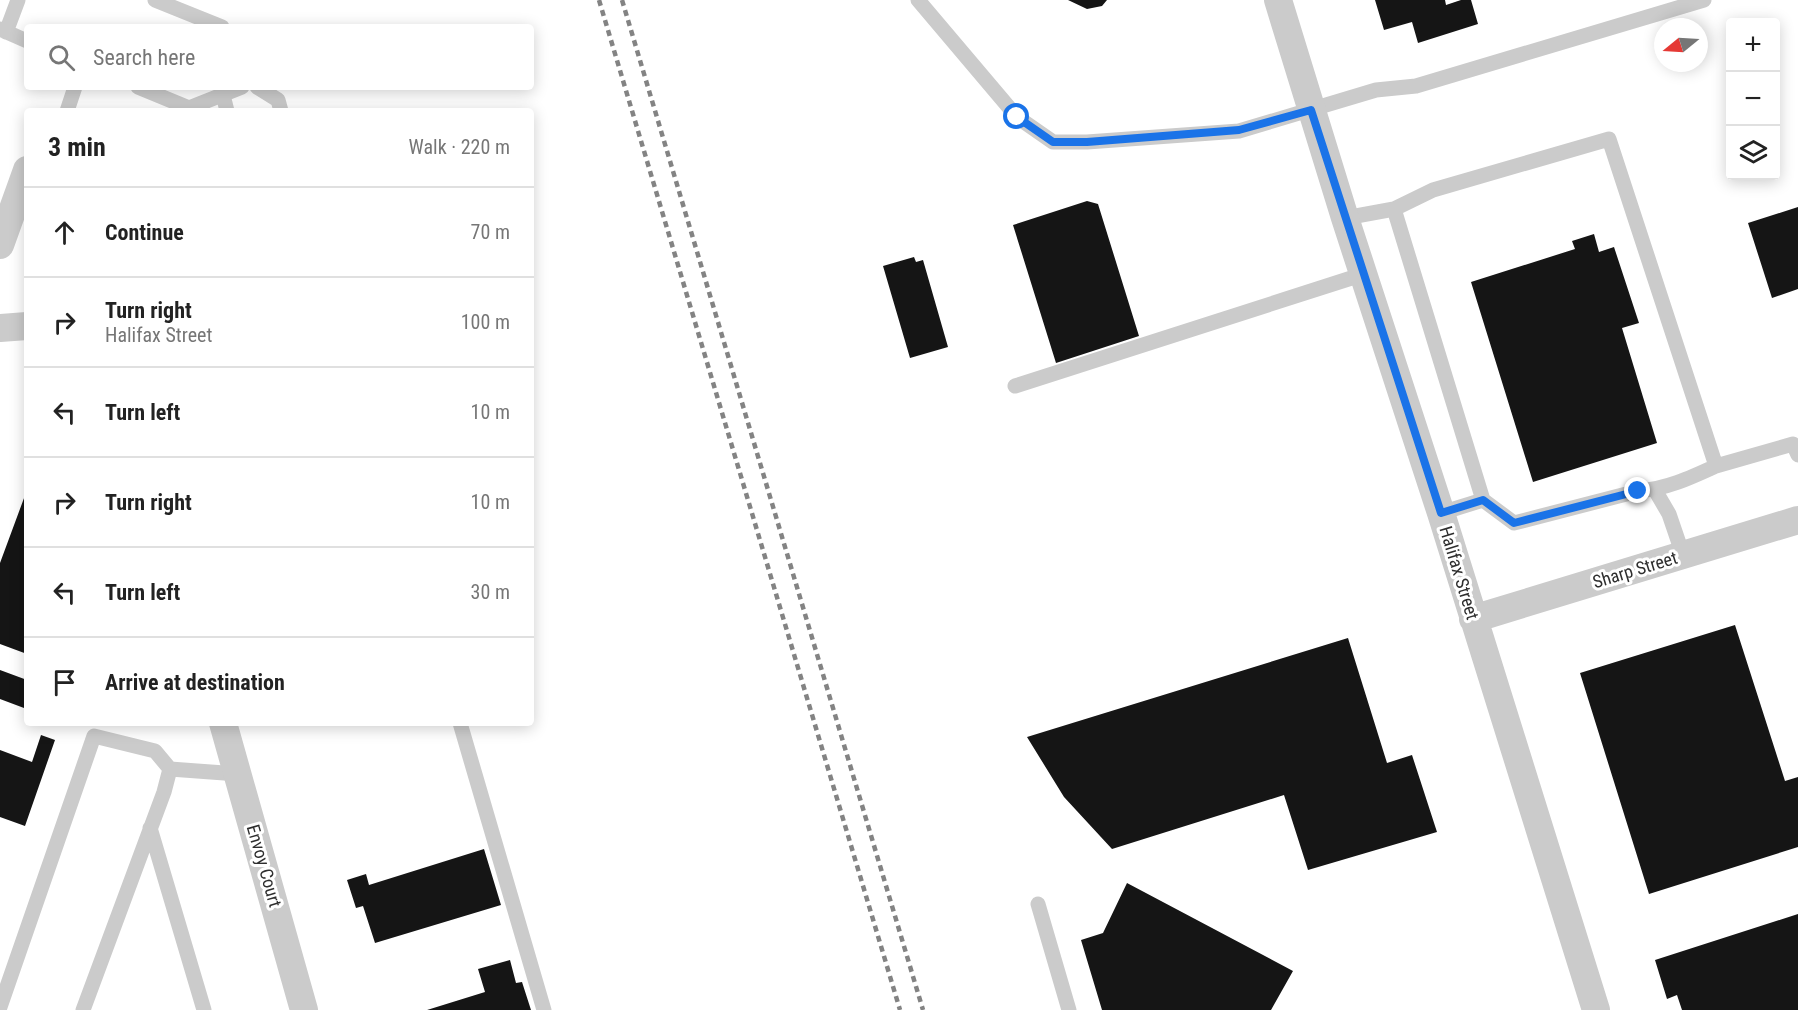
<!DOCTYPE html>
<html lang="en">
<head>
<meta charset="utf-8">
<style>
	body { margin:0; font-family:"Roboto Condensed",sans-serif; background:#f2f2f2; color:#222 }
	.controls { position:absolute; right:18px; top:18px; display:grid; overflow:hidden; border-radius:6px; box-shadow:0 3px 15px #0003 }
	.controls button { width:54px; height:54px; display:grid; place-items:center; padding:0; border:0; border-bottom:2px solid #e0e0e0; background:#fff; color:#222; font:30px sans-serif }
	.compass { position:absolute; left:1654px; top:18px; width:54px; height:54px; border-radius:50%; background:#fff; box-shadow:0 3px 15px #0003; rotate:252deg }
	.stop { position:absolute; width:18px; height:18px; margin:-14px; border:4px solid #1a73e8; border-radius:50%; background:#fff }
	.stop.end { background:#1a73e8; border-color:#fff; box-shadow:0 2px 6px #0008 }
	.list { margin:0; padding:0; list-style:none }
	h2 { display:flex; justify-content:space-between; align-items:center; height:78px; margin:0; padding:0 24px; font-size:26px }
	h2 small { font-size:20px; font-weight:400; color:#767676 }
	.list li { display:grid; grid-template-columns:39px 1fr auto; gap:18px; align-items:center; box-sizing:border-box; height:90px; padding:0 24px; border-top:2px solid #e0e0e0 }
	.list b { display:block; font-size:22px; white-space:nowrap }
	.list p { margin:0; font-size:20px; white-space:nowrap; color:#767676 }
	.list em { font-size:20px; font-style:normal; color:#767676 }
	.icon { flex:none; width:33px; height:33px; fill:none; stroke:currentColor; stroke-width:2; stroke-linecap:round; stroke-linejoin:round }
	.map { position:relative; flex:none; width:1798px; height:1010px; overflow:hidden }
	.search { position:absolute; background:#fff; box-shadow:0 3px 15px #0003; left:24px; top:24px; width:510px; height:66px; display:flex; align-items:center; gap:15px; box-sizing:border-box; padding:0 21px; border-radius:6px; color:#767676; font-size:22px }
	.panel { position:absolute; background:#fff; box-shadow:0 3px 15px #0003; left:24px; top:108px; width:510px; height:618px; border-radius:6px }
	.map>svg:first-child { display:block }
	.building { fill:#151515 }
	.lines { fill:none; stroke-linecap:round; stroke-linejoin:round }
	.service { stroke:#cbcbcb; stroke-width:15 }
	.minor { stroke:#cbcbcb; stroke-width:28 }
	.rail { stroke:#838383; stroke-width:4.5; stroke-dasharray:6 4.5; stroke-linecap:butt }
	.route { stroke:#1a73e8; stroke-width:8 }
	.labels { text-anchor:middle; stroke-width:6; stroke-linejoin:round; paint-order:stroke }
	.street-label { font-size:18px; fill:#2e2e2e; stroke:#fff }
</style>
</head>
<body>
<div class="map">
<svg width="1798" height="1010" viewBox="0 0 1798 1010">
	<rect width="100%" height="100%" fill="#fff"/>
	<path class="building" d="M 1068,0 L 1107,0 L 1102,6 L 1087,9 Z
		M 1375,0 L 1445,0 L 1446,5 L 1461,0 L 1471,0 L 1478,24 L 1418,43 L 1412,22 L 1384,30 Z
		M 1087,201 L 1098,204 L 1139,336 L 1056,363 L 1013,225 Z
		M 1798,207 L 1798,289 L 1772,298 L 1748,223 Z
		M 1594,234 L 1599,252 L 1614,247 L 1639,323 L 1622,328 L 1657,443 L 1533,482 L 1471,282 L 1575,249 L 1572,241 Z
		M 914,257 L 916,262 L 923,260 L 948,347 L 910,358 L 883,266 Z
		M 27,490 L 27,654 L 0,644 L 0,563 Z
		M 1735,625 L 1785,781 L 1798,777 L 1798,847 L 1649,894 L 1580,673 Z
		M 1348,638 L 1387,763 L 1412,755 L 1437,832 L 1308,870 L 1284,795 L 1112,849 L 1064,797 L 1027,737 Z
		M 0,670 L 27,680 L 27,701 L 24,708 L 0,699 Z
		M 41,735 L 55,740 L 25,826 L 0,817 L 0,750 L 32,762 Z
		M 484,849 L 501,905 L 375,943 L 363,906 L 356,908 L 347,880 L 366,874 L 369,885 Z
		M 1127,883 L 1293,971 L 1271,1010 L 1102,1010 L 1081,940 L 1103,933 Z
		M 1798,914 L 1798,1010 L 1682,1010 L 1677,995 L 1667,999 L 1655,960 Z
		M 510,960 L 516,983 L 522,982 L 531,1010 L 427,1010 L 485,992 L 478,969 Z"/>
	<g class="lines">
		<path class="service" d="M 155,0 L 222,27
			M 918,0 L 1017,117 L 1053,142 L 1087,142 L 1239,131 L 1376,90 L 1416,86 L 1704,0
			M 0,29 L 27,41
			M 6,32 L 18,0
			M 138,87 L 189,108 L 242,87
			M 257,87 L 278,100 L 281,111
			M 223,95 L 227,111
			M 67,111 L 75,87
			M 1345,218 L 1394,209 L 1433,190 L 1609,139 L 1716,466 C 1690,478 1666,489 1638,491 L 1514,523 L 1483,500 L 1394,209
			M 1015,386 L 1364,274
			M 1716,466 L 1793,444 L 1798,455
			M 1655,490 L 1669,514 L 1683,555
			M 1441,513 L 1483,500
			M 460,723 L 544,1010
			M 150,828 L 204,1010
			M 1038,904 L 1069,1010
			M 0,1007 L 94,736 L 155,751 L 170,769 L 238,774
			M 83,1010 L 164,792 L 170,769"/>
		<path class="minor" d="M 1278,0 L 1345,218 L 1441,513 L 1596,1010
			M 0,245 L 27,170
			M 0,328 L 27,326
			M 1473,619 L 1798,520
			M 223,723 L 304,1010"/>
		<path class="rail" d="M 599,0 L 900,1010
			M 622,0 L 923,1010"/>
	</g>
	<g class="lines">
		<path class="route" d="M 1017,117 L 1053,142 L 1087,142 L 1239,130 L 1311,110 L 1441,513 L 1483,500 L 1514,523 L 1638,491"/>
	</g>
	<g class="labels">
		<g class="street-label">
			<text transform="translate(1635 570) rotate(-17)" y="6">Sharp Street</text>
			<text transform="translate(1459 573) rotate(73)" y="6">Halifax Street</text>
			<text transform="translate(264 866) rotate(74)" y="6">Envoy Court</text>
		</g>
	</g>
</svg>
<div class="controls">
<button>+</button>
<button>−</button>
<button><svg class="icon" aria-label="layers" viewBox="0 0 24 24"><path d="M12 4l9 5-9 5-9-5zM3 14l9 5 9-5"/></svg></button>
</div>
<svg class="compass" viewBox="-18 -18 36 36"><path d="M0-13l5 13h-10z" fill="#e53935"/><path d="M0 13l5-13h-10z" fill="#767676"/></svg>
<div class="stop" style="left:1017px;top:117px"></div>
<div class="stop end" style="left:1638px;top:491px"></div>
<div class="search"><svg class="icon" aria-label="search" viewBox="0 0 24 24"><circle cx="10" cy="10" r="6"/><path d="M15 15l6 6"/></svg>Search here</div>
<section class="panel">
<h2>3 min<small>Walk · 220 m</small></h2>
<ul class="list">
<li><svg class="icon" aria-label="ahead" viewBox="0 0 24 24"><path d="M12 20V5M6 11l6-6 6 6"/></svg><div><b>Continue</b></div><em>70 m</em></li>
<li><svg class="icon" aria-label="right" viewBox="0 0 24 24"><path d="M7 20v-9h11M14 6l5 5-5 5"/></svg><div><b>Turn right</b><p>Halifax Street</p></div><em>100 m</em></li>
<li><svg class="icon" aria-label="left" viewBox="0 0 24 24"><path d="M17 20v-9H6M10 6l-5 5 5 5"/></svg><div><b>Turn left</b></div><em>10 m</em></li>
<li><svg class="icon" aria-label="right" viewBox="0 0 24 24"><path d="M7 20v-9h11M14 6l5 5-5 5"/></svg><div><b>Turn right</b></div><em>10 m</em></li>
<li><svg class="icon" aria-label="left" viewBox="0 0 24 24"><path d="M17 20v-9H6M10 6l-5 5 5 5"/></svg><div><b>Turn left</b></div><em>30 m</em></li>
<li><svg class="icon" aria-label="arrive" viewBox="0 0 24 24"><path d="M6 21V4h12l-3 4 3 4H6"/></svg><div><b>Arrive at destination</b></div></li>
</ul>
</section>
</div>
</body>
</html>
